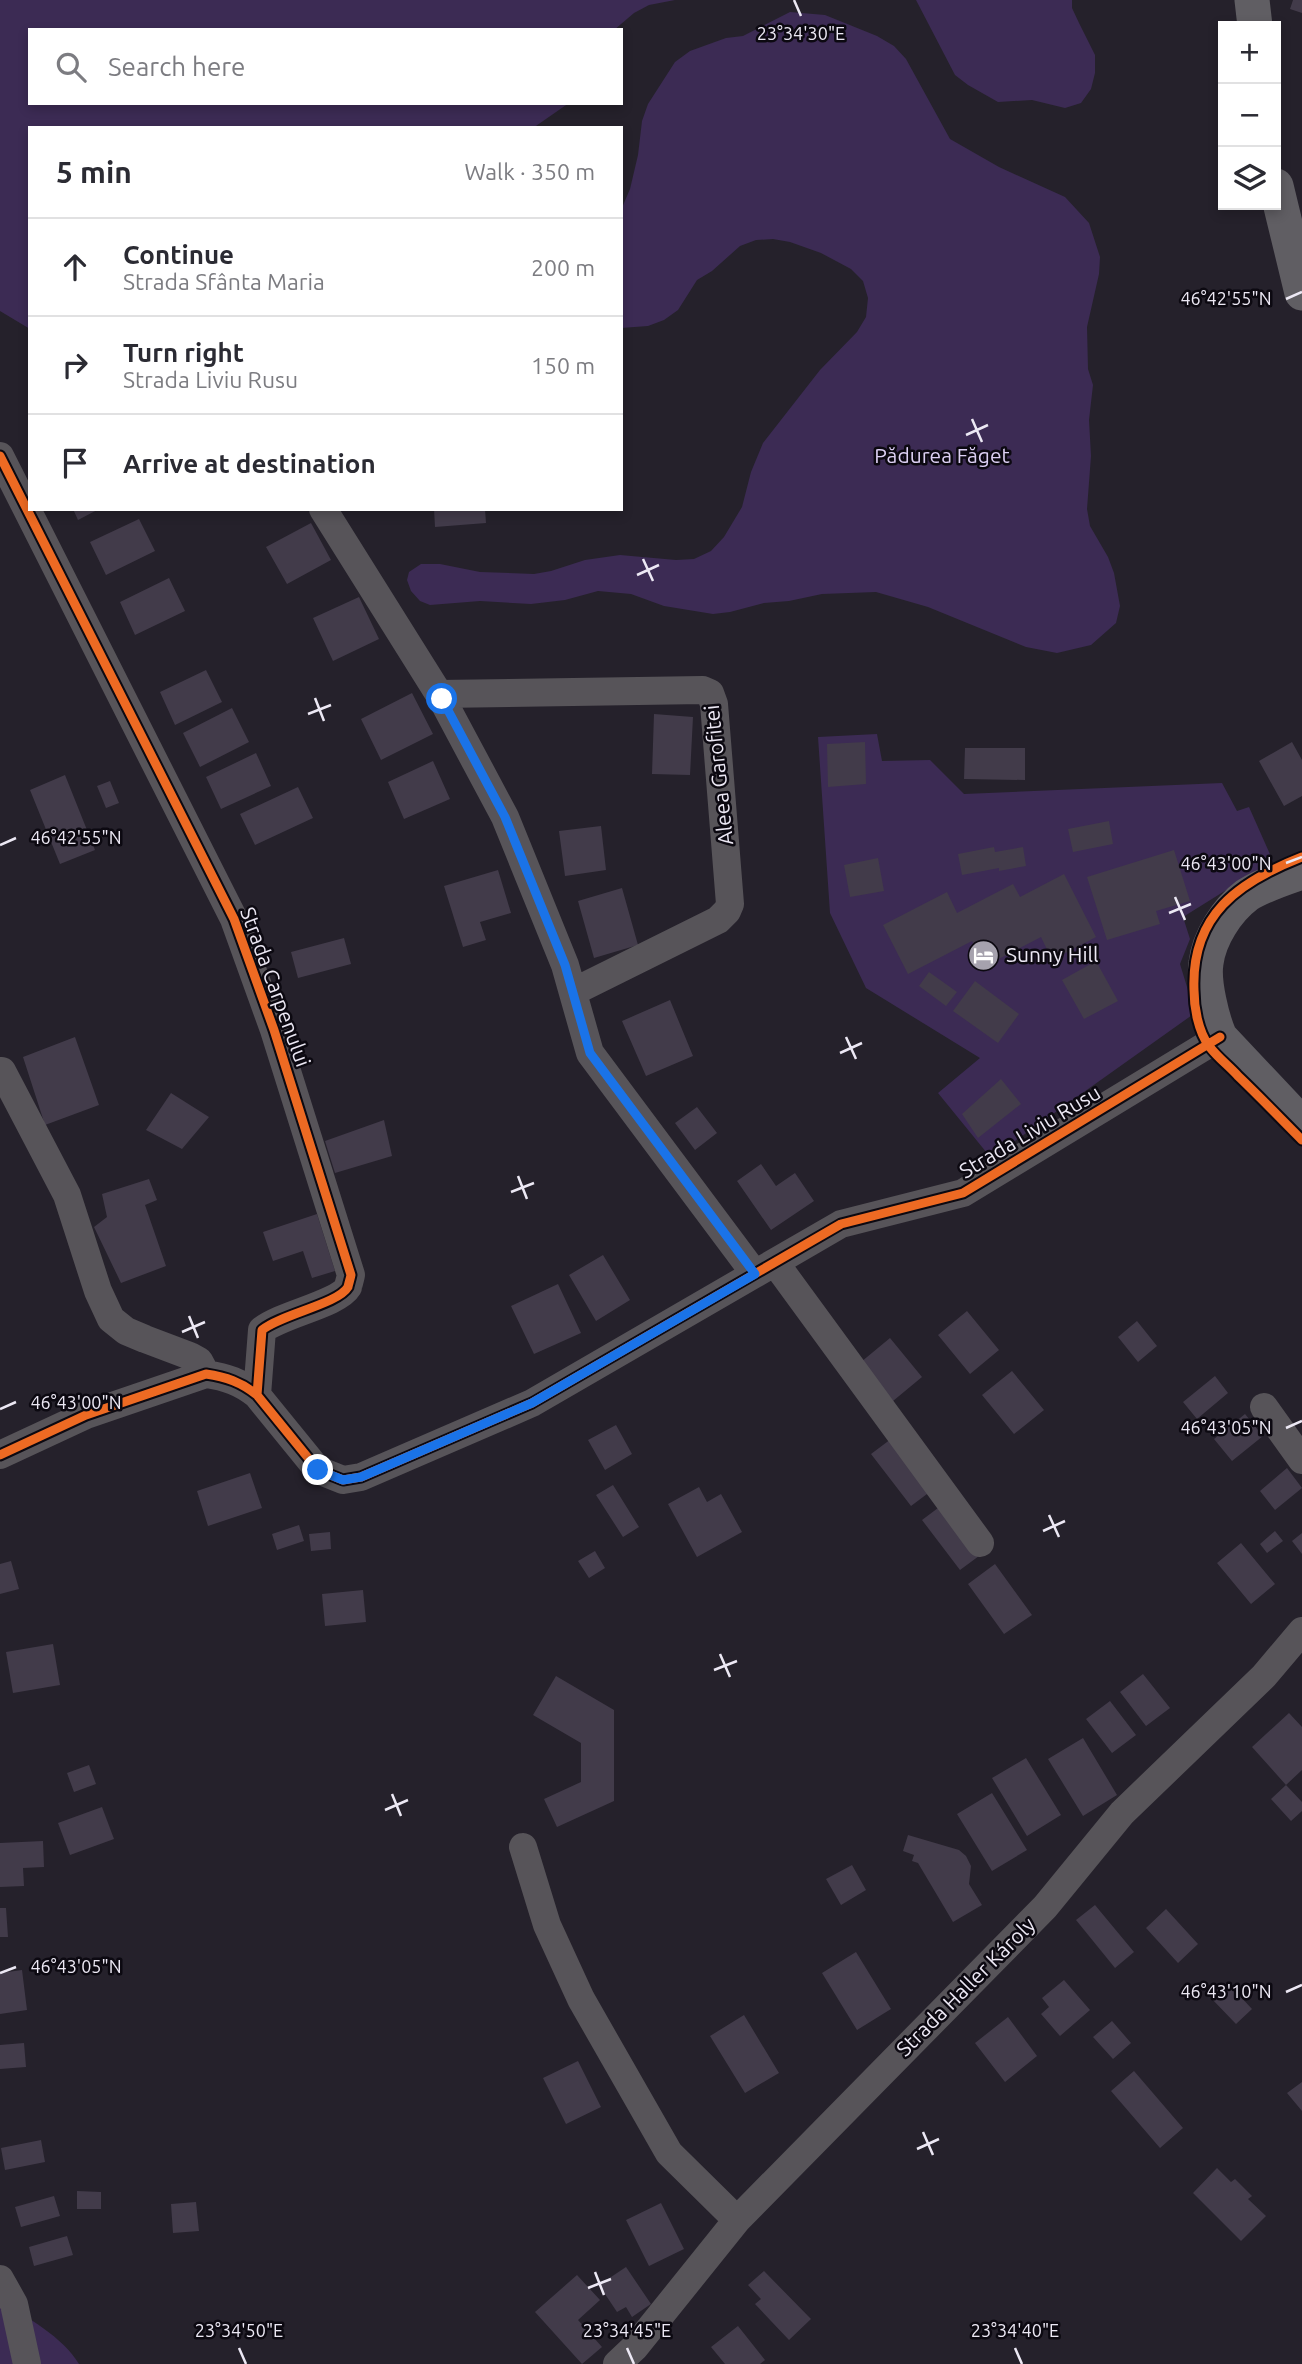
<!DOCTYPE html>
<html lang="en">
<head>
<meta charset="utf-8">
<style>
	body { margin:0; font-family:Ubuntu,sans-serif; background:#f7f7f7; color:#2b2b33 }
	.controls { position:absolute; right:21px; top:21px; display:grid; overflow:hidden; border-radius:0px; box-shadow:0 4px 10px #0003 }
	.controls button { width:63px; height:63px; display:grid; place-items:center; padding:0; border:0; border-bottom:2px solid #e1e1e2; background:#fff; color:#2b2b33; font:35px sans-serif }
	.stop { position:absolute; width:21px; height:21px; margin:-16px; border:5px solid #1a73e8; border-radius:50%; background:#fff }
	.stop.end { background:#1a73e8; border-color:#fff; box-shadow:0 2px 7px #0008 }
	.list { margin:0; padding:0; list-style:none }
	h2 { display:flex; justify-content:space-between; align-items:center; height:91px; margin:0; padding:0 28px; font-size:30px }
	h2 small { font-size:23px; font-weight:400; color:#7c7c81 }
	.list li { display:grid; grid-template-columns:46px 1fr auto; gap:21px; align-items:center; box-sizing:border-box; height:98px; padding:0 28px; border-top:2px solid #e1e1e2 }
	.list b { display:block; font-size:26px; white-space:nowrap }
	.list p { margin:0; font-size:23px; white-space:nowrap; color:#7c7c81 }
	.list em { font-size:23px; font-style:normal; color:#7c7c81 }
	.icon { flex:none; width:38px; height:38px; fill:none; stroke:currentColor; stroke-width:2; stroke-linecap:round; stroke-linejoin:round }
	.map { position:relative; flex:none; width:1302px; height:2364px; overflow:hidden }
	.search { position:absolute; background:#fff; box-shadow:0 4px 10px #0003; left:28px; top:28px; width:595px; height:77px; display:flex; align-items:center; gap:18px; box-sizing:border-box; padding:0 24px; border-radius:0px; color:#7c7c81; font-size:26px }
	.panel { position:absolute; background:#fff; box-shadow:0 4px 10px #0003; left:28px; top:126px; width:595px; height:385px; border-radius:0px }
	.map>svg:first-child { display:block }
	.green { fill:#3c2b54 }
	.building { fill:#423b4a }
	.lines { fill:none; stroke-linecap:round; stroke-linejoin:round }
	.minor { stroke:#575459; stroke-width:28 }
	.major { stroke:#605e63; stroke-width:35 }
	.cycleway-casing { stroke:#0c0911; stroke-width:13 }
	.cycleway { stroke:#ed6a23; stroke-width:9 }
	.route { stroke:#1a73e8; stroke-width:9 }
	.ticks { fill:none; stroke:#ece8f4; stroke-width:2.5 }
	.labels { text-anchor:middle; stroke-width:5; stroke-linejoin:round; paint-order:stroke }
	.park-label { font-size:21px; fill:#ddd0f4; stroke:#0c0911 }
	.street-label { font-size:21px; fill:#ece8f4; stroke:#0c0911 }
	.poi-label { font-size:21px; fill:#ece8f4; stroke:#0c0911; text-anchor:start }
	.ticks-label { font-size:18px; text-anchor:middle; fill:#ece8f4; stroke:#0c0911; stroke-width:5; stroke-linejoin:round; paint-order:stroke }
</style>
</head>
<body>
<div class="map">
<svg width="1302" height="2364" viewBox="0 0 1302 2364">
	<rect width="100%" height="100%" fill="#25212b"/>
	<path class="green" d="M 0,0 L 675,0 L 649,5 L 634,13 L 614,30 L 30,30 L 30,103 L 569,103 L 533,128 L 385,126 L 30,128 L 30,329 L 0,311 Z
		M 916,0 L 1072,0 L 1072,8 L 1079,23 L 1095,55 L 1095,73 L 1091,89 L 1081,103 L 1065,108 L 1032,100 L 998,102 L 968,85 L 955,75 Z
		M 790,12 L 825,15 L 877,36 L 894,46 L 906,59 L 950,139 L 999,167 L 1065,197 L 1089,223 L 1100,257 L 1099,274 L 1087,327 L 1088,369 L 1093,385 L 1089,420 L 1091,456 L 1087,509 L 1090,526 L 1108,557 L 1114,573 L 1120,606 L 1116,623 L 1091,645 L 1057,653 L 1026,647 L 928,607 L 876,592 L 822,594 L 789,601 L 764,603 L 730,612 L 713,614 L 664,606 L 631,594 L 598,591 L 565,600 L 531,604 L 480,601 L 430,605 L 420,601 L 411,591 L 407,580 L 409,572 L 421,564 L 440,564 L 480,572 L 534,574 L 551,571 L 585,560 L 620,555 L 676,560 L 694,559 L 711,551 L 724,537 L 742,507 L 751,472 L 763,443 L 820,370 L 857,332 L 866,317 L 868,298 L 863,281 L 851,269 L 821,253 L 790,242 L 773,239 L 756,240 L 740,246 L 712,271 L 697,280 L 678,310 L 664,320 L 648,326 L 621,328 L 621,210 L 630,189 L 638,155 L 642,121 L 648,104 L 675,62 L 690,51 L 726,38 L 743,36 Z
		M 877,734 L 882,761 L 930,760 L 964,794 L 1222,783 L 1237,811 L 1249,807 L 1273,861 L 1183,917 L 1190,939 L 1180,964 L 1195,1013 L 991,1158 L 938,1093 L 980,1058 L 866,988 L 830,913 L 818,737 Z
		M 0,2301 C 26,2316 64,2338 79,2364 L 0,2364 Z"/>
	<path class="building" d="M 1293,0 L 1302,0 L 1302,13 L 1290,9 Z
		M 73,509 L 99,509 L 78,520 Z
		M 434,509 L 485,509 L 486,523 L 435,527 Z
		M 139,519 L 155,551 L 106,575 L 90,542 Z
		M 311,523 L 331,560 L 287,584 L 266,547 Z
		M 169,578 L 185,611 L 135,635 L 120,602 Z
		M 359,597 L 379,639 L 333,661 L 313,618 Z
		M 206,670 L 222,702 L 175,725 L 160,692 Z
		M 412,693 L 433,734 L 381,760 L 361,719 Z
		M 232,708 L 249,742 L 200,767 L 183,733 Z
		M 654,714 L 693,717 L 690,775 L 652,774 Z
		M 865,742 L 866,784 L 828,787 L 827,744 Z
		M 1292,742 L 1302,760 L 1302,796 L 1284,806 L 1259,761 Z
		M 965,748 L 1025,748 L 1025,780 L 964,779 Z
		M 256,753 L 271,786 L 221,809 L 206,777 Z
		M 433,761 L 450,799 L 404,819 L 388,782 Z
		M 65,775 L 95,850 L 60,864 L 30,790 Z
		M 110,781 L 119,803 L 106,808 L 97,786 Z
		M 298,787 L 313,818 L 255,845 L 240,814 Z
		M 1109,821 L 1113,844 L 1073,852 L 1068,829 Z
		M 601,826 L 606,870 L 565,876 L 559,831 Z
		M 994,847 L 995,852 L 1023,847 L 1026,866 L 999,871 L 999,868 L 962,875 L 958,854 Z
		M 1174,850 L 1190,901 L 1156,911 L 1160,924 L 1107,940 L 1087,877 Z
		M 878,858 L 884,891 L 850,897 L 844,865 Z
		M 498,870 L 511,913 L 480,922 L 486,940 L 463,947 L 444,886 Z
		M 1064,874 L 1096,937 L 1052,960 L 1041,937 L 985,966 L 972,941 L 908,974 L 883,925 L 947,892 L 957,913 L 1013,884 L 1020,897 Z
		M 622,888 L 638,945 L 594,958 L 578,901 Z
		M 344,938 L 351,964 L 298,978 L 291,952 Z
		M 1096,961 L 1118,1001 L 1084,1019 L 1062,980 Z
		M 929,972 L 957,992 L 946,1006 L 919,986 Z
		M 975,981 L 1019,1014 L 998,1043 L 953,1011 Z
		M 670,1000 L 693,1056 L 646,1076 L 622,1021 Z
		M 75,1037 L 99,1105 L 45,1125 L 23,1057 Z
		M 1001,1079 L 1021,1104 L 978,1138 L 962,1114 Z
		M 171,1093 L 209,1117 L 182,1149 L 146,1130 Z
		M 697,1107 L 717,1133 L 695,1150 L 675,1123 Z
		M 384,1120 L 392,1156 L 335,1173 L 325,1141 Z
		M 761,1164 L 776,1186 L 795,1173 L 814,1201 L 771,1230 L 737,1181 Z
		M 149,1179 L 157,1200 L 145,1205 L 166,1266 L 121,1283 L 94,1227 L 107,1217 L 102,1194 Z
		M 317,1214 L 335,1271 L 312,1278 L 303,1251 L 273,1261 L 263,1232 Z
		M 603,1255 L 630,1300 L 596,1321 L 569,1275 Z
		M 558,1284 L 581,1333 L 534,1354 L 511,1306 Z
		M 967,1311 L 999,1350 L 970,1374 L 938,1335 Z
		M 1137,1321 L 1157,1346 L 1138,1362 L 1118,1337 Z
		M 890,1338 L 922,1377 L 893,1401 L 861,1362 Z
		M 1012,1371 L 1044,1410 L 1014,1434 L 982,1395 Z
		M 1215,1376 L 1228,1393 L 1197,1419 L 1183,1402 Z
		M 1245,1414 L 1263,1436 L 1232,1461 L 1214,1439 Z
		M 616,1425 L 632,1454 L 605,1470 L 588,1440 Z
		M 891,1439 L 931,1491 L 911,1506 L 871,1454 Z
		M 1287,1468 L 1302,1488 L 1275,1510 L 1260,1491 Z
		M 250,1473 L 262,1508 L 208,1526 L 197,1491 Z
		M 613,1485 L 639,1527 L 623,1537 L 596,1495 Z
		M 699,1487 L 707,1502 L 721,1494 L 742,1532 L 697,1557 L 668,1504 Z
		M 942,1505 L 979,1556 L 960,1570 L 922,1520 Z
		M 299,1525 L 304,1541 L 277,1550 L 272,1534 Z
		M 1275,1531 L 1283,1541 L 1267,1553 L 1260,1544 Z
		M 330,1532 L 331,1549 L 311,1551 L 309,1534 Z
		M 1302,1533 L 1302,1554 L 1292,1541 Z
		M 1241,1543 L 1275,1584 L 1251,1604 L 1217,1563 Z
		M 595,1551 L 605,1568 L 589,1578 L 578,1561 Z
		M 11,1561 L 19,1589 L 0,1594 L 0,1564 Z
		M 995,1564 L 1032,1615 L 1004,1634 L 968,1584 Z
		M 363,1590 L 366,1622 L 325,1626 L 322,1594 Z
		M 53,1644 L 60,1685 L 13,1693 L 6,1652 Z
		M 1143,1674 L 1170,1708 L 1146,1726 L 1120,1692 Z
		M 556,1676 L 614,1710 L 614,1801 L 557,1827 L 544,1799 L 581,1782 L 581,1743 L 533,1715 Z
		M 1110,1701 L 1136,1735 L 1112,1753 L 1086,1719 Z
		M 1289,1713 L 1302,1727 L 1302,1770 L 1286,1785 L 1252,1747 Z
		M 1083,1738 L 1117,1795 L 1083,1816 L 1048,1759 Z
		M 1026,1758 L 1061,1815 L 1027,1836 L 992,1778 Z
		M 89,1765 L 96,1784 L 74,1792 L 67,1773 Z
		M 1286,1785 L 1302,1802 L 1302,1811 L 1291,1821 L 1271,1799 Z
		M 992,1793 L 1027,1850 L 992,1871 L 957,1814 Z
		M 102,1807 L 114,1839 L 70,1855 L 58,1823 Z
		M 908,1835 L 959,1850 L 966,1856 L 971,1866 L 969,1884 L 982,1905 L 953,1922 L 918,1863 L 912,1861 L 914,1855 L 903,1851 Z
		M 43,1841 L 44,1867 L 23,1868 L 24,1886 L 0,1887 L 0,1843 Z
		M 852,1865 L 866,1890 L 841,1905 L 826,1879 Z
		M 1095,1905 L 1134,1952 L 1115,1968 L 1076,1920 Z
		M 0,1908 L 6,1908 L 8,1937 L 0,1937 Z
		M 1166,1909 L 1198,1944 L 1178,1963 L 1146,1928 Z
		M 856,1952 L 891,2009 L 857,2030 L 822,1973 Z
		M 22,1970 L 27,2010 L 0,2014 L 0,1973 Z
		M 1064,1980 L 1090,2010 L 1060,2036 L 1041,2014 L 1049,2007 L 1042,1998 Z
		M 1227,1982 L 1252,2009 L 1236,2024 L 1210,1997 Z
		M 744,2015 L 779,2073 L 745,2093 L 710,2036 Z
		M 1008,2017 L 1037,2056 L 1005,2082 L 975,2043 Z
		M 1112,2021 L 1131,2043 L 1113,2059 L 1093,2037 Z
		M 24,2043 L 26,2067 L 0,2069 L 0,2045 Z
		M 578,2061 L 601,2107 L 566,2124 L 543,2078 Z
		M 1134,2071 L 1183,2128 L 1160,2148 L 1111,2091 Z
		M 1302,2082 L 1302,2111 L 1287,2093 Z
		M 41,2140 L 45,2162 L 5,2170 L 1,2148 Z
		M 1217,2168 L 1231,2182 L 1235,2179 L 1252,2196 L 1248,2199 L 1266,2216 L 1241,2241 L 1193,2193 Z
		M 77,2191 L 101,2192 L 101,2209 L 77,2209 Z
		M 54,2196 L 60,2216 L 21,2227 L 15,2207 Z
		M 196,2202 L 199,2231 L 173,2233 L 171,2204 Z
		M 661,2203 L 684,2249 L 649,2266 L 626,2220 Z
		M 67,2236 L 73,2255 L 34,2266 L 29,2247 Z
		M 626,2267 L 651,2304 L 632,2317 L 626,2307 L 617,2312 L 599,2285 Z
		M 764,2271 L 811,2319 L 789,2340 L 755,2304 L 761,2299 L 748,2285 Z
		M 577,2275 L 600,2300 L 578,2320 L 602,2347 L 582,2364 L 535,2312 Z
		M 738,2326 L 765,2360 L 760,2364 L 725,2364 L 711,2347 Z"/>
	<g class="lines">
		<path class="minor" d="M 0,456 L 234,919 L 274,1030 L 351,1275 C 351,1276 348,1286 348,1287 C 338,1304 282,1314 262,1330 L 257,1395
			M 323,509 L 442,699 L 505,817 L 565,965 L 590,1053 L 755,1274
			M 439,694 L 703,690 L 710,693 L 714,704 L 730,904 L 727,911 L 718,920 L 573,992
			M 2,1071 L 67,1195 L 98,1291 L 111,1319 L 126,1331 L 145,1339 L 190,1356 L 199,1361 L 206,1374
			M 776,1264 L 980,1543
			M 1264,1407 L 1302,1460
			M 0,1455 L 86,1415 L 206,1374 C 226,1377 241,1382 257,1395 L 318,1470 L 343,1480 L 361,1477 L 532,1403 L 841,1224 L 963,1193 L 1220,1037
			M 523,1847 L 547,1925 L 581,1999 L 669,2153 L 737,2220
			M 0,2279 L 14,2304 L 27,2364
			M 617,2364 L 635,2347 L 737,2220 L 1045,1907 L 1122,1813 L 1264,1676 L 1302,1631"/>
		<path class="major" d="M 1252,0 L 1255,26
			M 1276,186 L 1302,293
			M 1302,872 C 1284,878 1263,885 1247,895 C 1227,910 1209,938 1206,963 C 1203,982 1212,1019 1220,1037 L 1302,1124"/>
		<defs>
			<path id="cycleway" d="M 0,456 L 234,919 L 274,1030 L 351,1275 C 351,1276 348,1286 348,1287 C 338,1304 282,1314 262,1330 L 257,1395
				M 1302,857 C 1238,882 1191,915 1194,990 C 1194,1007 1198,1031 1209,1046 C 1217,1057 1229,1066 1238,1076 C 1260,1097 1281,1119 1302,1140
				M 0,1455 L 86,1415 L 206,1374 C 226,1377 241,1382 257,1395 L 318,1470 L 343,1480 L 361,1477 L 532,1403 L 841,1224 L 963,1193 L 1220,1037"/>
		</defs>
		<use href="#cycleway" class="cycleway-casing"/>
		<use href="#cycleway" class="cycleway"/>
	</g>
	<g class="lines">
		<path class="route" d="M 318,1470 L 343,1480 L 361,1477 L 532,1403 L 755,1274 L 590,1053 L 565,965 L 505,817 L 442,699"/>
	</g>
	<path class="ticks" d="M 794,0 L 801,16M 1286,299 L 1302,292M 972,419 L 982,442M 966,435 L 988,425M 643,559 L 653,581M 637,575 L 659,565M 315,698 L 324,721M 308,714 L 331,705M 0,845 L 16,838M 1286,863 L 1302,857M 1175,897 L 1185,920M 1169,913 L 1191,904M 846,1037 L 856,1059M 840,1053 L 862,1043M 518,1176 L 527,1199M 511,1192 L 534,1183M 189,1316 L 198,1338M 182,1332 L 205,1322M 0,1409 L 16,1402M 1286,1428 L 1302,1421M 1049,1515 L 1059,1537M 1043,1531 L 1065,1521M 720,1654 L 730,1677M 714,1670 L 737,1661M 392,1794 L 401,1816M 385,1810 L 408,1800M 0,1973 L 16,1967M 1286,1992 L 1302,1985M 923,2132 L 933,2155M 917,2149 L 939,2139M 595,2272 L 604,2295M 588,2288 L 611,2279M 239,2348 L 246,2364M 627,2348 L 634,2364M 1015,2348 L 1022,2364"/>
	<defs>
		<symbol id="hotel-disc" viewBox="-11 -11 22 22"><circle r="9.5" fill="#a6a2ae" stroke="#0c0911"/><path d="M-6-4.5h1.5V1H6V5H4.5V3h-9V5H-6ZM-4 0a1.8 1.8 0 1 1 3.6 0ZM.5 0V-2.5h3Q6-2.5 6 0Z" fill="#fff"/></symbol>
	</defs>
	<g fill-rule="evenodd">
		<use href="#hotel-disc" x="966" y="938" width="35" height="35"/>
	</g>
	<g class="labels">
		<g class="park-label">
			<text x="942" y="463">Pădurea Făget</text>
		</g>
		<g class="street-label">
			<text transform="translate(719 775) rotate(-96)" y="7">Aleea Garofitei</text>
			<text transform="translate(275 987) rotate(70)" y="7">Strada Carpenului</text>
			<text transform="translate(1030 1132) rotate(-31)" y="7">Strada Liviu Rusu</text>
			<text transform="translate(966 1987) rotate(-45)" y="7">Strada Haller Károly</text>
		</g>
		<g class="poi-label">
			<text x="1006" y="962">Sunny Hill</text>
		</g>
	</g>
	<g class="ticks-label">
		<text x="801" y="40">23°34'30"E</text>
		<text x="1226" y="305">46°42'55"N</text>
		<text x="76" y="844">46°42'55"N</text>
		<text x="1226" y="870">46°43'00"N</text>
		<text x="76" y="1409">46°43'00"N</text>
		<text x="1226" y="1434">46°43'05"N</text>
		<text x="76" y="1973">46°43'05"N</text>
		<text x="1226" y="1998">46°43'10"N</text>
		<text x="239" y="2337">23°34'50"E</text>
		<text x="627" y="2337">23°34'45"E</text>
		<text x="1015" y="2337">23°34'40"E</text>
	</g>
</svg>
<div class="controls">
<button>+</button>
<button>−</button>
<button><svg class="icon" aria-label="layers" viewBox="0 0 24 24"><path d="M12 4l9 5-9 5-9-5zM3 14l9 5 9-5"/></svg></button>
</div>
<div class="stop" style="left:442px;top:699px"></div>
<div class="stop end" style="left:318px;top:1470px"></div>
<div class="search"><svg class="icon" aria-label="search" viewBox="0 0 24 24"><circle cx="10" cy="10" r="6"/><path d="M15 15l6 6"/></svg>Search here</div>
<section class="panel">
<h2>5 min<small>Walk · 350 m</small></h2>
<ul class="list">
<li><svg class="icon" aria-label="ahead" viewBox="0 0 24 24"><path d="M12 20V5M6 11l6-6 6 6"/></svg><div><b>Continue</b><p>Strada Sfânta Maria</p></div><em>200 m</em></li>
<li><svg class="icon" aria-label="right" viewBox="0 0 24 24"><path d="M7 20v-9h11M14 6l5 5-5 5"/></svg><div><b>Turn right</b><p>Strada Liviu Rusu</p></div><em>150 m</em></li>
<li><svg class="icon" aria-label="arrive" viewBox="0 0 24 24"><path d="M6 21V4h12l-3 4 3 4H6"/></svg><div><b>Arrive at destination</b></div></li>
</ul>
</section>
</div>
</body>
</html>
